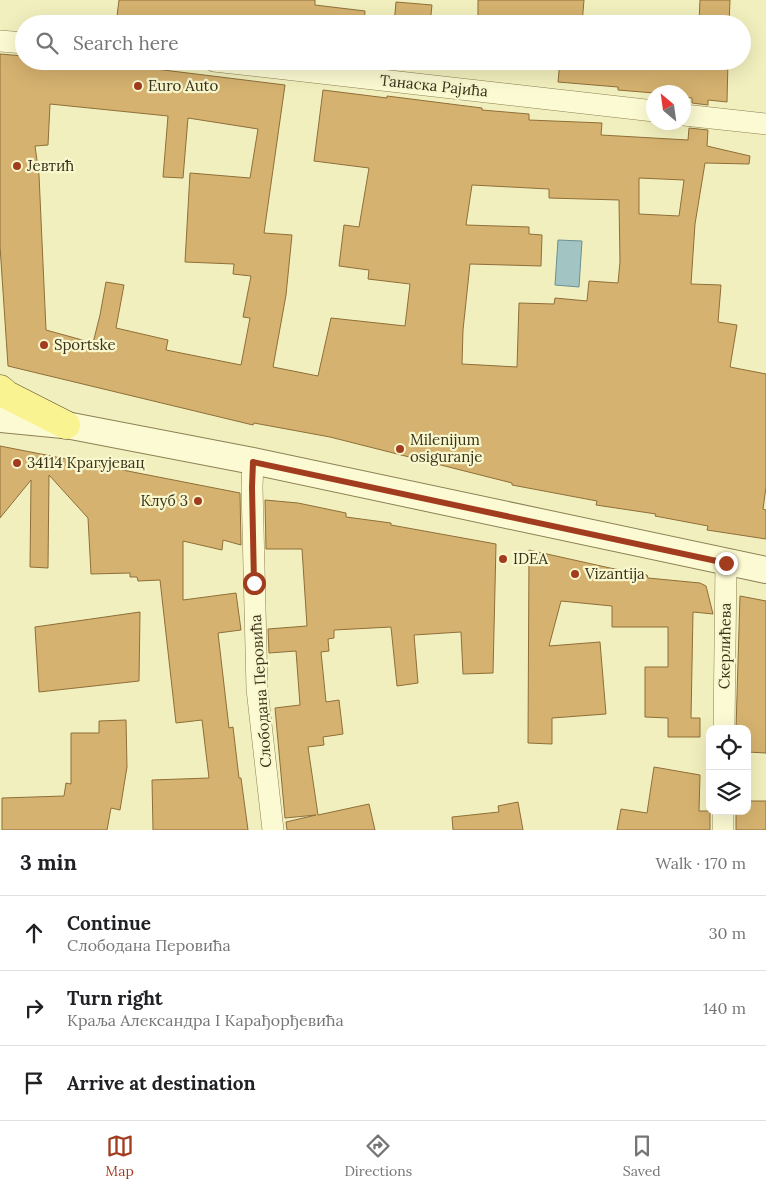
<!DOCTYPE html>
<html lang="en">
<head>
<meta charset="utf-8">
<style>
	body { margin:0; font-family:Lora,serif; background:#f2f2f2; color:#202124 }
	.controls { position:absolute; right:15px; bottom:15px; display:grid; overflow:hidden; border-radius:10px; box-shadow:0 5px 20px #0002 }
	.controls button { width:45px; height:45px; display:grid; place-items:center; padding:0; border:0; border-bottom:1px solid #e0e0e0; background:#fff; color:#202124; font:25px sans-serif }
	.compass { position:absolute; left:646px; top:85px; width:45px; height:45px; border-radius:50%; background:#fff; box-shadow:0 5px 20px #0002; rotate:331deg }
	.stop { position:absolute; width:15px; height:15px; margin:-11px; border:4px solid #a23c1e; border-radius:50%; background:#fff }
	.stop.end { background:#a23c1e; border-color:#fff; box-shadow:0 1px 5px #0008 }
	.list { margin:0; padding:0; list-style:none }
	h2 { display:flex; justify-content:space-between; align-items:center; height:65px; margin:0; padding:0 20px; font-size:21px }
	h2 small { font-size:16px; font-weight:400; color:#757577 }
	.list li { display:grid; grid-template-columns:32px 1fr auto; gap:15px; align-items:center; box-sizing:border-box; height:75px; padding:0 20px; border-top:1px solid #e0e0e0 }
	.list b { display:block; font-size:19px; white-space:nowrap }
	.list p { margin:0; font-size:16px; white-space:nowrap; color:#757577 }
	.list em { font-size:16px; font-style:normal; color:#757577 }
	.icon { flex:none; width:28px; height:28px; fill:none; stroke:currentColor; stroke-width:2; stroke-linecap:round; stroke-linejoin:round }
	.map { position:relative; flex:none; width:766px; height:830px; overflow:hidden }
	.search { position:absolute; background:#fff; box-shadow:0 5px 20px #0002; left:15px; right:15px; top:15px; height:55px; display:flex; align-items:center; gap:12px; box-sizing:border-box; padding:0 18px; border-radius:28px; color:#757577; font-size:19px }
	.sheet { height:290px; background:#fff }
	nav { display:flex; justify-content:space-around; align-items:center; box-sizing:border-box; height:70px; border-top:1px solid #e0e0e0; background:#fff; font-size:14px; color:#757577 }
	nav a { display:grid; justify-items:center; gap:2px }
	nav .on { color:#a23c1e }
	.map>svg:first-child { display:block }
	.water { fill:#a2c4c2; stroke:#689292 }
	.building { fill:#d5b26f; stroke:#8e6f38; fill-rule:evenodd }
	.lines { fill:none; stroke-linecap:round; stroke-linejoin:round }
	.minor-casing { stroke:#8d8055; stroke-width:22 }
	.tertiary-casing { stroke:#8d8055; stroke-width:28 }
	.primary-casing { stroke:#5a4b2a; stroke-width:29 }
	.minor { stroke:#fcfad2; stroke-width:21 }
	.tertiary { stroke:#fcfad2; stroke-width:26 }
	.primary { stroke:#faf391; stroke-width:28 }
	.route { stroke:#a23c1e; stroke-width:6 }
	.poi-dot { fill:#a23c1e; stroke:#f9f7ce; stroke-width:2 }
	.labels { text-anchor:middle; stroke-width:4.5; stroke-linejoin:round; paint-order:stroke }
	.poi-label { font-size:15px; fill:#3a321b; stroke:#f9f7ce; text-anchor:start }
	.street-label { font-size:15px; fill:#3a321b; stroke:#f9f7ce }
</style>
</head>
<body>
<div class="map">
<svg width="766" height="830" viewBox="0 0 766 830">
	<rect width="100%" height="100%" fill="#f2efbe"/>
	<path class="water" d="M 558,240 L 582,241 L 579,287 L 555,285 Z"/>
	<path class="building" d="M 119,0 L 315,0 L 315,5 L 365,11 L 364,24 L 116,24 Z
		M 478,0 L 584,0 L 582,24 L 478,24 Z
		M 700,0 L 730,0 L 729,24 L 699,22 Z
		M 396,2 L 432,5 L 430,24 L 394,24 Z
		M 0,54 L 24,56 L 24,61 L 76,61 L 131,66 L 285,85 L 264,233 L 292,235 L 286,295 L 273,367 L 318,376 L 331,318 L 405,326 L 410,284 L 368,279 L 369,270 L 339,266 L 344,225 L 359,227 L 369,168 L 314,161 L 323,90 L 387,98 L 387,96 L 482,108 L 482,110 L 529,114 L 529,120 L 602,123 L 601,135 L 688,140 L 689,128 L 708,130 L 707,146 L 750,156 L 749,164 L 705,163 L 695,224 L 691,284 L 721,285 L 718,322 L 737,325 L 730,367 L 766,374 L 766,487 L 763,509 L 766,510 L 766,539 L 707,530 L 708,526 L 655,516 L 656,514 L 596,505 L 597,501 L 512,485 L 512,483 L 330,437 L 254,423 L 253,425 L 8,366 L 0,246 ZM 50,104 L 168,116 L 163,177 L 183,178 L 188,118 L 258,129 L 250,178 L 190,173 L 185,262 L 234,264 L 233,274 L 251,276 L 243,317 L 250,318 L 241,365 L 166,350 L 168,340 L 116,328 L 124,285 L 106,282 L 100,315 L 93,343 L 46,330 L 39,175 L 35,146 L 48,145 ZM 639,178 L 684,180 L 679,216 L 639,214 ZM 472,185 L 549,189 L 549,198 L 619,200 L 620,262 L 618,283 L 589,281 L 587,301 L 555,298 L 554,304 L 519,303 L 517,367 L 462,364 L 463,330 L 470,264 L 541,266 L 542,235 L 529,234 L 529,227 L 466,225 Z
		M 560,61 L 728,61 L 727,102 L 708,100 L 708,105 L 692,103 L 692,98 L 684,97 L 684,92 L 654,93 L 618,90 L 618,87 L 558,82 Z
		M 0,446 L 240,493 L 241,545 L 223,540 L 222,550 L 183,541 L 183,600 L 236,593 L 241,630 L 218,633 L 229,728 L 233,727 L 239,778 L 241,778 L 248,830 L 153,830 L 152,780 L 209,778 L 202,720 L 176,723 L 160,580 L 138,581 L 137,577 L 130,577 L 130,573 L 91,574 L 88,518 L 49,475 L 48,568 L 30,567 L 31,480 L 0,518 Z
		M 265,500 L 298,503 L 346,513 L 346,517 L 391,523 L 391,525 L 496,544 L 493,673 L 463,674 L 461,632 L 414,635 L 418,683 L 397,686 L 391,627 L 334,630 L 334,638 L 328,639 L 329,651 L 321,652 L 326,702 L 339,700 L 343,734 L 323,737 L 324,745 L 308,747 L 318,815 L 369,804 L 375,830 L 287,830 L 286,822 L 316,815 L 285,818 L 275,708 L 300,705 L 296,651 L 269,653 L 268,629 L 307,626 L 302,549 L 266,549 Z
		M 529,550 L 610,568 L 647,575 L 648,578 L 700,583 L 706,586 L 713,614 L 693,612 L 691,718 L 700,718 L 700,737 L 668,737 L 668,718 L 645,717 L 645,667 L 668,667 L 668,627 L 612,627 L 612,606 L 561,601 L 549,646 L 600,642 L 606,714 L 552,718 L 552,744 L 528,743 Z
		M 740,596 L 766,601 L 766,753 L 747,752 L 747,729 L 736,729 Z
		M 140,612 L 139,681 L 39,692 L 35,627 Z
		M 126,720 L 127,767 L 120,810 L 111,808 L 107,830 L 2,830 L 2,798 L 64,796 L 66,783 L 71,784 L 71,733 L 99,733 L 99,721 Z
		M 654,767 L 700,775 L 699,811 L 710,811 L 710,830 L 617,830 L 621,809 L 647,813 Z
		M 747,801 L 766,801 L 766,830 L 736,830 L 736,811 L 747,811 Z
		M 518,802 L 523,830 L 453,830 L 452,817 L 499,812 L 498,806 Z"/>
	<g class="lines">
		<defs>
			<path id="minor" d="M 0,41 L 24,43
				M 214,61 L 654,111
				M 684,115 L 766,124
				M 253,461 L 252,487 L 257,689 L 273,830
				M 724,729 L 726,563
				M 723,830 L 723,811"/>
			<path id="tertiary" d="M 0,419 L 63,425
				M 45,419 L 66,425 L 253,461 L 766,570"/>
			<path id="primary" d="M 0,389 L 7,395 L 66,425"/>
		</defs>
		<use href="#minor" class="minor-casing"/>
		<use href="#tertiary" class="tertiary-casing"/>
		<use href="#primary" class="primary-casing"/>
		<use href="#minor" class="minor"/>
		<use href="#tertiary" class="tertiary"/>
		<use href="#primary" class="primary"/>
	</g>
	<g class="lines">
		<path class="route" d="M 254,583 L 252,487 L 253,462 L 726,563"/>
	</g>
	<g class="poi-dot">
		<circle cx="138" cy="86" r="5"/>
		<circle cx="17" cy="166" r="5"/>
		<circle cx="44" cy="345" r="5"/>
		<circle cx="400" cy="449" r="5"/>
		<circle cx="17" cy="463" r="5"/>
		<circle cx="198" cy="501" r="5"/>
		<circle cx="503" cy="559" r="5"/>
		<circle cx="575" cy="574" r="5"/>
	</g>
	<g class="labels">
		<g class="poi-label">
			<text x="148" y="91">Euro Auto</text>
			<text x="27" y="171">Јевтић</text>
			<text x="54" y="350">Sportske</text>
			<text x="410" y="445">Milenijum<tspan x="410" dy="17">osiguranje</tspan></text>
			<text x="27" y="468">34114 Крагујевац</text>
			<text x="188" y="506" text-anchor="end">Клуб 3</text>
			<text x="513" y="564">IDEA</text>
			<text x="585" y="579">Vizantija</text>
		</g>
		<g class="street-label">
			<text transform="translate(434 86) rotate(6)" y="5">Танаска Рајића</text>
			<text transform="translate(725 646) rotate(-89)" y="5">Скерлићева</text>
			<text transform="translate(261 691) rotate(-94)" y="5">Слободана Перовића</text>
		</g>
	</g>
</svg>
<div class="controls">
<button><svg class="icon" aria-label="locate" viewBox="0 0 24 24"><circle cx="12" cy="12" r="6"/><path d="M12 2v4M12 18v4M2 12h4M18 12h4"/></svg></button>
<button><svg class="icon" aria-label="layers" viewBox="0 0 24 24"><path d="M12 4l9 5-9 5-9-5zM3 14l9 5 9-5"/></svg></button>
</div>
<svg class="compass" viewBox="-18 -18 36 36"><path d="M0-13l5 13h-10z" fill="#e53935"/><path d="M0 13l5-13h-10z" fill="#757577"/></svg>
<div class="stop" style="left:254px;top:583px"></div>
<div class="stop end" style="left:726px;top:563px"></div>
<div class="search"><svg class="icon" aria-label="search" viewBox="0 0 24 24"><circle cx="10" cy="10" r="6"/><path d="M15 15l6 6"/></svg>Search here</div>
</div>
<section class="sheet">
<h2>3 min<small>Walk · 170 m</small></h2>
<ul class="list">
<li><svg class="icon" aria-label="ahead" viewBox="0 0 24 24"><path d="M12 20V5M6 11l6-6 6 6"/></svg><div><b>Continue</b><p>Слободана Перовића</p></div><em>30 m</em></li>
<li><svg class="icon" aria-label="right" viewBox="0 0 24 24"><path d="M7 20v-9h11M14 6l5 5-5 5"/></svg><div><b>Turn right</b><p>Краља Александра I Карађорђевића</p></div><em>140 m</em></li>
<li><svg class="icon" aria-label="arrive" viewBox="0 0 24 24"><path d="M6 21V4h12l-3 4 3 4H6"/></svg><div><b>Arrive at destination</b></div></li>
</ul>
</section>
<nav>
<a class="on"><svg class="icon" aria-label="map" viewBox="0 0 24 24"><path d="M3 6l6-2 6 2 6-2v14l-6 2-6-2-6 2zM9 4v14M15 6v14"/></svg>Map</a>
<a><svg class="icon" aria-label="directions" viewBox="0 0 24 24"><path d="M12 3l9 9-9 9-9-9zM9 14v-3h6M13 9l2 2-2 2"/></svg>Directions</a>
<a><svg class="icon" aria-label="saved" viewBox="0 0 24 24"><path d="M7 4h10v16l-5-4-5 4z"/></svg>Saved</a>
</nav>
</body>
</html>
